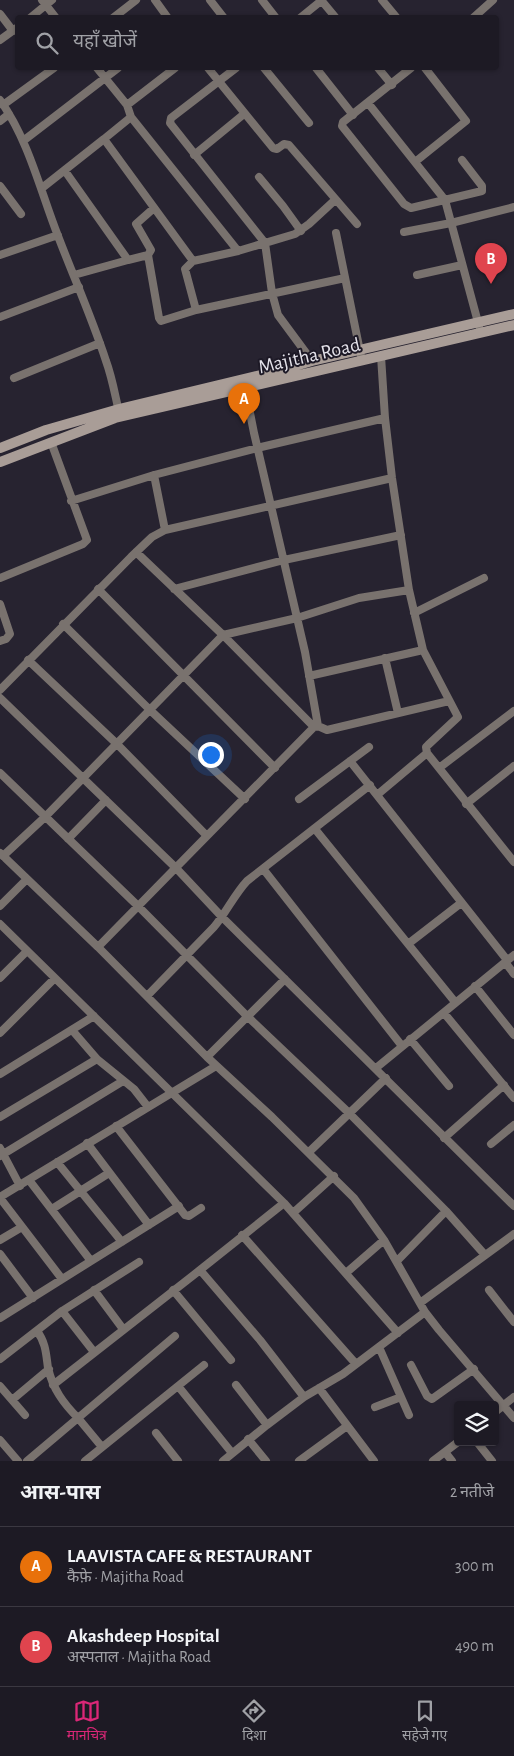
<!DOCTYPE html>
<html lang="hi">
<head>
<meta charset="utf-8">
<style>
	body { margin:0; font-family:"Alegreya Sans","Noto Sans Devanagari",sans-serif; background:#2a2731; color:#f1f3f6 }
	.controls { position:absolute; right:15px; bottom:15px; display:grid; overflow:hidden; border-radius:5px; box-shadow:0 1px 4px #0004 }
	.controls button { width:45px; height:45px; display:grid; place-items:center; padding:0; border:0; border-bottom:1px solid #3b3841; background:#1d1a24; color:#f1f3f6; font:25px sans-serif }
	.you { position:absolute; left:210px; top:754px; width:18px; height:18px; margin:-12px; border:4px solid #fff; border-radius:50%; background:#1a73e8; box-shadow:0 0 0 8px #1a73e833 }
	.badge { display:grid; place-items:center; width:32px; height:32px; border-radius:50%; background:#db2777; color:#fff; font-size:16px; font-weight:700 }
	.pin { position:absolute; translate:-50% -41px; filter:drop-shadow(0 1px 2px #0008) }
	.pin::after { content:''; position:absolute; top:26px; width:18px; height:15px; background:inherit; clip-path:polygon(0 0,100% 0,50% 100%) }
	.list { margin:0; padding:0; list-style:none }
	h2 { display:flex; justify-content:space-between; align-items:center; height:65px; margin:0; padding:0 20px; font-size:21px }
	h2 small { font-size:16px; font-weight:400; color:#a0a1a6 }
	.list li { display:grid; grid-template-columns:32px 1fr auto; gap:15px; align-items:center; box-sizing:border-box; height:80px; padding:0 20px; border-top:1px solid #3b3841 }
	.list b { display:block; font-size:19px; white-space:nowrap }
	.list p { margin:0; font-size:16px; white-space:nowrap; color:#a0a1a6 }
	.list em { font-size:16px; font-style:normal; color:#a0a1a6 }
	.icon { flex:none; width:28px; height:28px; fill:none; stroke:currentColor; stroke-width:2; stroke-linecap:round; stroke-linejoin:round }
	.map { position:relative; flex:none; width:514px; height:1461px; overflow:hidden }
	.search { position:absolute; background:#1d1a24; box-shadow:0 1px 4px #0004; left:15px; right:15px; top:15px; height:55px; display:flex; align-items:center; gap:12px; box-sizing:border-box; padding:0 18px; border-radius:5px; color:#a0a1a6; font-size:19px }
	.sheet { height:225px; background:#1d1a24 }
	nav { display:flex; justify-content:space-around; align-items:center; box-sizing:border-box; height:70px; border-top:1px solid #3b3841; background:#1d1a24; font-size:14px; color:#a0a1a6 }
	nav a { display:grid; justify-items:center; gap:2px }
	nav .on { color:#db2777 }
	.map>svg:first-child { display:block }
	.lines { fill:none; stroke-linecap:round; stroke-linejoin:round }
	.street { stroke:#79726e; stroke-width:8 }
	.secondary { stroke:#a99d97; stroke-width:10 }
	.labels { text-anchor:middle; stroke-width:4; stroke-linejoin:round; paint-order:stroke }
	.street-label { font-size:20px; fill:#e4e2ea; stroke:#1d1926 }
</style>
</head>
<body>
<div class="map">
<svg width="514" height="1461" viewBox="0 0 514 1461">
	<rect width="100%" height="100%" fill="#272330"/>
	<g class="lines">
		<path class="street" d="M 42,0 L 56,18
			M 155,0 L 168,18
			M 210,0 L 224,18
			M 262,0 L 276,18
			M 321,0 L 336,18
			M 382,0 L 397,18
			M 0,14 L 13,31
			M 30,18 L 52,0
			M 113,18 L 136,0
			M 300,18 L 321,1
			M 473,18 L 493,0
			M 0,40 L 18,27
			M 97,68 L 127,105 L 131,117
			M 208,68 L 273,148 L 277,149 L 284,144 L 289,145 L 357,224
			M 236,68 L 171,118 L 170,123 L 265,243 L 272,293 L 278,315 L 312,361
			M 264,68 L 309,123
			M 316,68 L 353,115
			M 378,68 L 392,85
			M 411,68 L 343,122 L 342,126 L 404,204 L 411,208 L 482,191 L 482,186 L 462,160
			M 0,100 C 29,141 40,190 58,236 C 74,278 92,318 106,361 C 112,377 115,395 119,412
			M 368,103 L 445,200 L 479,326
			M 3,105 L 54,68
			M 127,105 L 175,68
			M 0,121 L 9,114
			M 104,139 L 131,117 L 238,251
			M 23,141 L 118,68
			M 194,155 L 244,114
			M 415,162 L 466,121 L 425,68
			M 65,171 L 128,260 L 148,255
			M 259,177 L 283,206 L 301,231
			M 0,186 L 21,214
			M 42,188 L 104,139 L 193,261 L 238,251 L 295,234 L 309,224 L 335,200
			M 154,208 L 136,224 L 151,250 L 148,255 L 159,318 L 161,321 L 196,310 L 185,269 L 193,261
			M 404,232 L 451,223 L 514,207
			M 336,233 L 362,361
			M 0,255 L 58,235
			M 74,275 L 128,260
			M 417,275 L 462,265
			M 196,310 L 345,278
			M 0,317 L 79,287
			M 14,378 L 100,343
			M 154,475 L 165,530
			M 71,501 L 154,475 L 257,448 L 385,418
			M 136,552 L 223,635 L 314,727
			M 0,578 L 83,544 L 87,540 L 51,442
			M 98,589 L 275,768
			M 174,589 L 284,560 L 401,535
			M 0,604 L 10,634 L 6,639 L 0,641
			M 414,613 L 484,578
			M 63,624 L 150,710 L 245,799
			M 385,658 L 398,713
			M 28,660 L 117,744 L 207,836
			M 309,676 L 423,650
			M 0,690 L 131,557 L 152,537 L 165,530 L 392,478
			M 0,698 L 176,868 L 222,917 L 514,1206
			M 318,726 L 327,730 L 449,701
			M 427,753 L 514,862
			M 350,761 L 507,960
			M 439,768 L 514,711
			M 0,773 L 138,906 L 247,1016 L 349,1113 L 446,1211 L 397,1261
			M 377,795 L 427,753 L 426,747 L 428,745 L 458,717 L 423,650 L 409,590 L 392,478 L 385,418 L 381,356
			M 299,799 L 369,747
			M 466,804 L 514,766
			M 315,829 L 455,1002
			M 68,839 L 106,800
			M 0,853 L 98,947 L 207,1057 L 272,1117 L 354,1198 L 384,1240 L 425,1312 L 439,1330 L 514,1418
			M 3,856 L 45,817 L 223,635 L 297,618 L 359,598 L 409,590
			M 264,870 L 402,1046
			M 0,906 L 27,879
			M 0,924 L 284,1203 L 398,1333
			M 408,944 L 461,903
			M 98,947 L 314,727 L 318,726 L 305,652 L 254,433 L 245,388
			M 505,962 L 514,974
			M 0,978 L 27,951
			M 475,986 L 514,1035
			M 147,996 L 214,927 C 226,913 234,895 247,881 L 370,785
			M 444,1013 L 514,1098
			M 72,1030 L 97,1059 L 134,1089 L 148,1107
			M 0,1033 L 55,978
			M 410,1039 L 449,1086
			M 207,1057 L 285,979
			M 376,1068 L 514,955
			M 0,1074 L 94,1016
			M 0,1117 L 97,1059
			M 116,1126 L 185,1215 L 189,1216 L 201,1208
			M 444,1138 L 504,1085
			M 87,1143 L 149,1225
			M 491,1144 L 514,1125
			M 0,1148 L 20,1186
			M 309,1152 L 386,1078
			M 0,1156 L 123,1081
			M 57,1162 L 122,1242
			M 29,1180 L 91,1261
			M 0,1197 L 216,1066
			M 0,1198 L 62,1279
			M 284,1203 L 200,1270 L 260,1340 L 304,1397
			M 52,1209 L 109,1173
			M 446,1211 L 485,1255
			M 293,1213 L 334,1176
			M 242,1235 L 356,1364
			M 0,1240 L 22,1227
			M 0,1254 L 33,1298
			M 346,1273 L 384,1240
			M 94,1290 L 123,1329
			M 173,1290 L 231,1360
			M 489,1290 L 514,1322
			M 420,1303 L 514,1234
			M 62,1311 L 94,1352
			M 0,1318 L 179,1206
			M 37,1331 C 46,1343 46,1354 48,1368 C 53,1389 63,1403 78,1418 L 175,1336
			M 379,1347 L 409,1415
			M 0,1359 L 62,1311 L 139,1262
			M 411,1365 L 427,1396 L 432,1399 L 474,1369
			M 53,1385 L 200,1270
			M 236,1385 L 267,1425
			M 0,1386 L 25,1415
			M 178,1386 L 232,1453
			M 319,1388 L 374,1461
			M 12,1400 L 49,1369
			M 375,1407 L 401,1397
			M 495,1412 L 514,1397
			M 156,1433 L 178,1461
			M 248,1439 L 266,1461
			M 0,1440 L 18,1461
			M 477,1442 L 492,1461
			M 445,1452 L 452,1461
			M 27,1461 L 78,1418 L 102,1447
			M 85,1461 L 204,1365
			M 223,1461 L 267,1425 L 304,1397 L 343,1374 L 425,1312
			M 299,1461 L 347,1426
			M 433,1461 L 458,1442"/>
		<path class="secondary" d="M 0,448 L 46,430 L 119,409 L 278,371 L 312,361 L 514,314
			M 0,462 L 115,418 L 514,325"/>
	</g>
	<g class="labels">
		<g class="street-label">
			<text transform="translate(309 355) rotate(-13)" y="7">Majitha Road</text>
		</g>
	</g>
</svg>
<div class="controls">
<button><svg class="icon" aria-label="layers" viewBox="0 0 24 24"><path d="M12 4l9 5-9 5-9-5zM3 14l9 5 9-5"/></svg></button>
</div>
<div class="you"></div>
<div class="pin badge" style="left:244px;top:424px;background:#e8710a">A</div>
<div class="pin badge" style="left:491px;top:284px;background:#e0444e">B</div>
<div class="search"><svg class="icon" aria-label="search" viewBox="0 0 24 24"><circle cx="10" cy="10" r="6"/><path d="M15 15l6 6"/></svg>यहाँ खोजें</div>
</div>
<section class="sheet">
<h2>आस-पास<small>2 नतीजे</small></h2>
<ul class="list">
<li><span class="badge" style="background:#e8710a">A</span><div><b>LAAVISTA CAFE &amp; RESTAURANT</b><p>कैफ़े · Majitha Road</p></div><em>300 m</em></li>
<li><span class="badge" style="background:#e0444e">B</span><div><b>Akashdeep Hospital</b><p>अस्पताल · Majitha Road</p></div><em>490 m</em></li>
</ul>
</section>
<nav>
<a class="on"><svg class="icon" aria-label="map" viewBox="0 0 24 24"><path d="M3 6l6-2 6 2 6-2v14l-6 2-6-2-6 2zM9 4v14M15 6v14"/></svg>मानचित्र</a>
<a><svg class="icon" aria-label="directions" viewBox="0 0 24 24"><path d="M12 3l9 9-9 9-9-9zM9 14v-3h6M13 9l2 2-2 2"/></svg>दिशा</a>
<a><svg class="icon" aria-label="saved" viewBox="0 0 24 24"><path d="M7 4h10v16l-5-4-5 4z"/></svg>सहेजे गए</a>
</nav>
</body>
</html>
